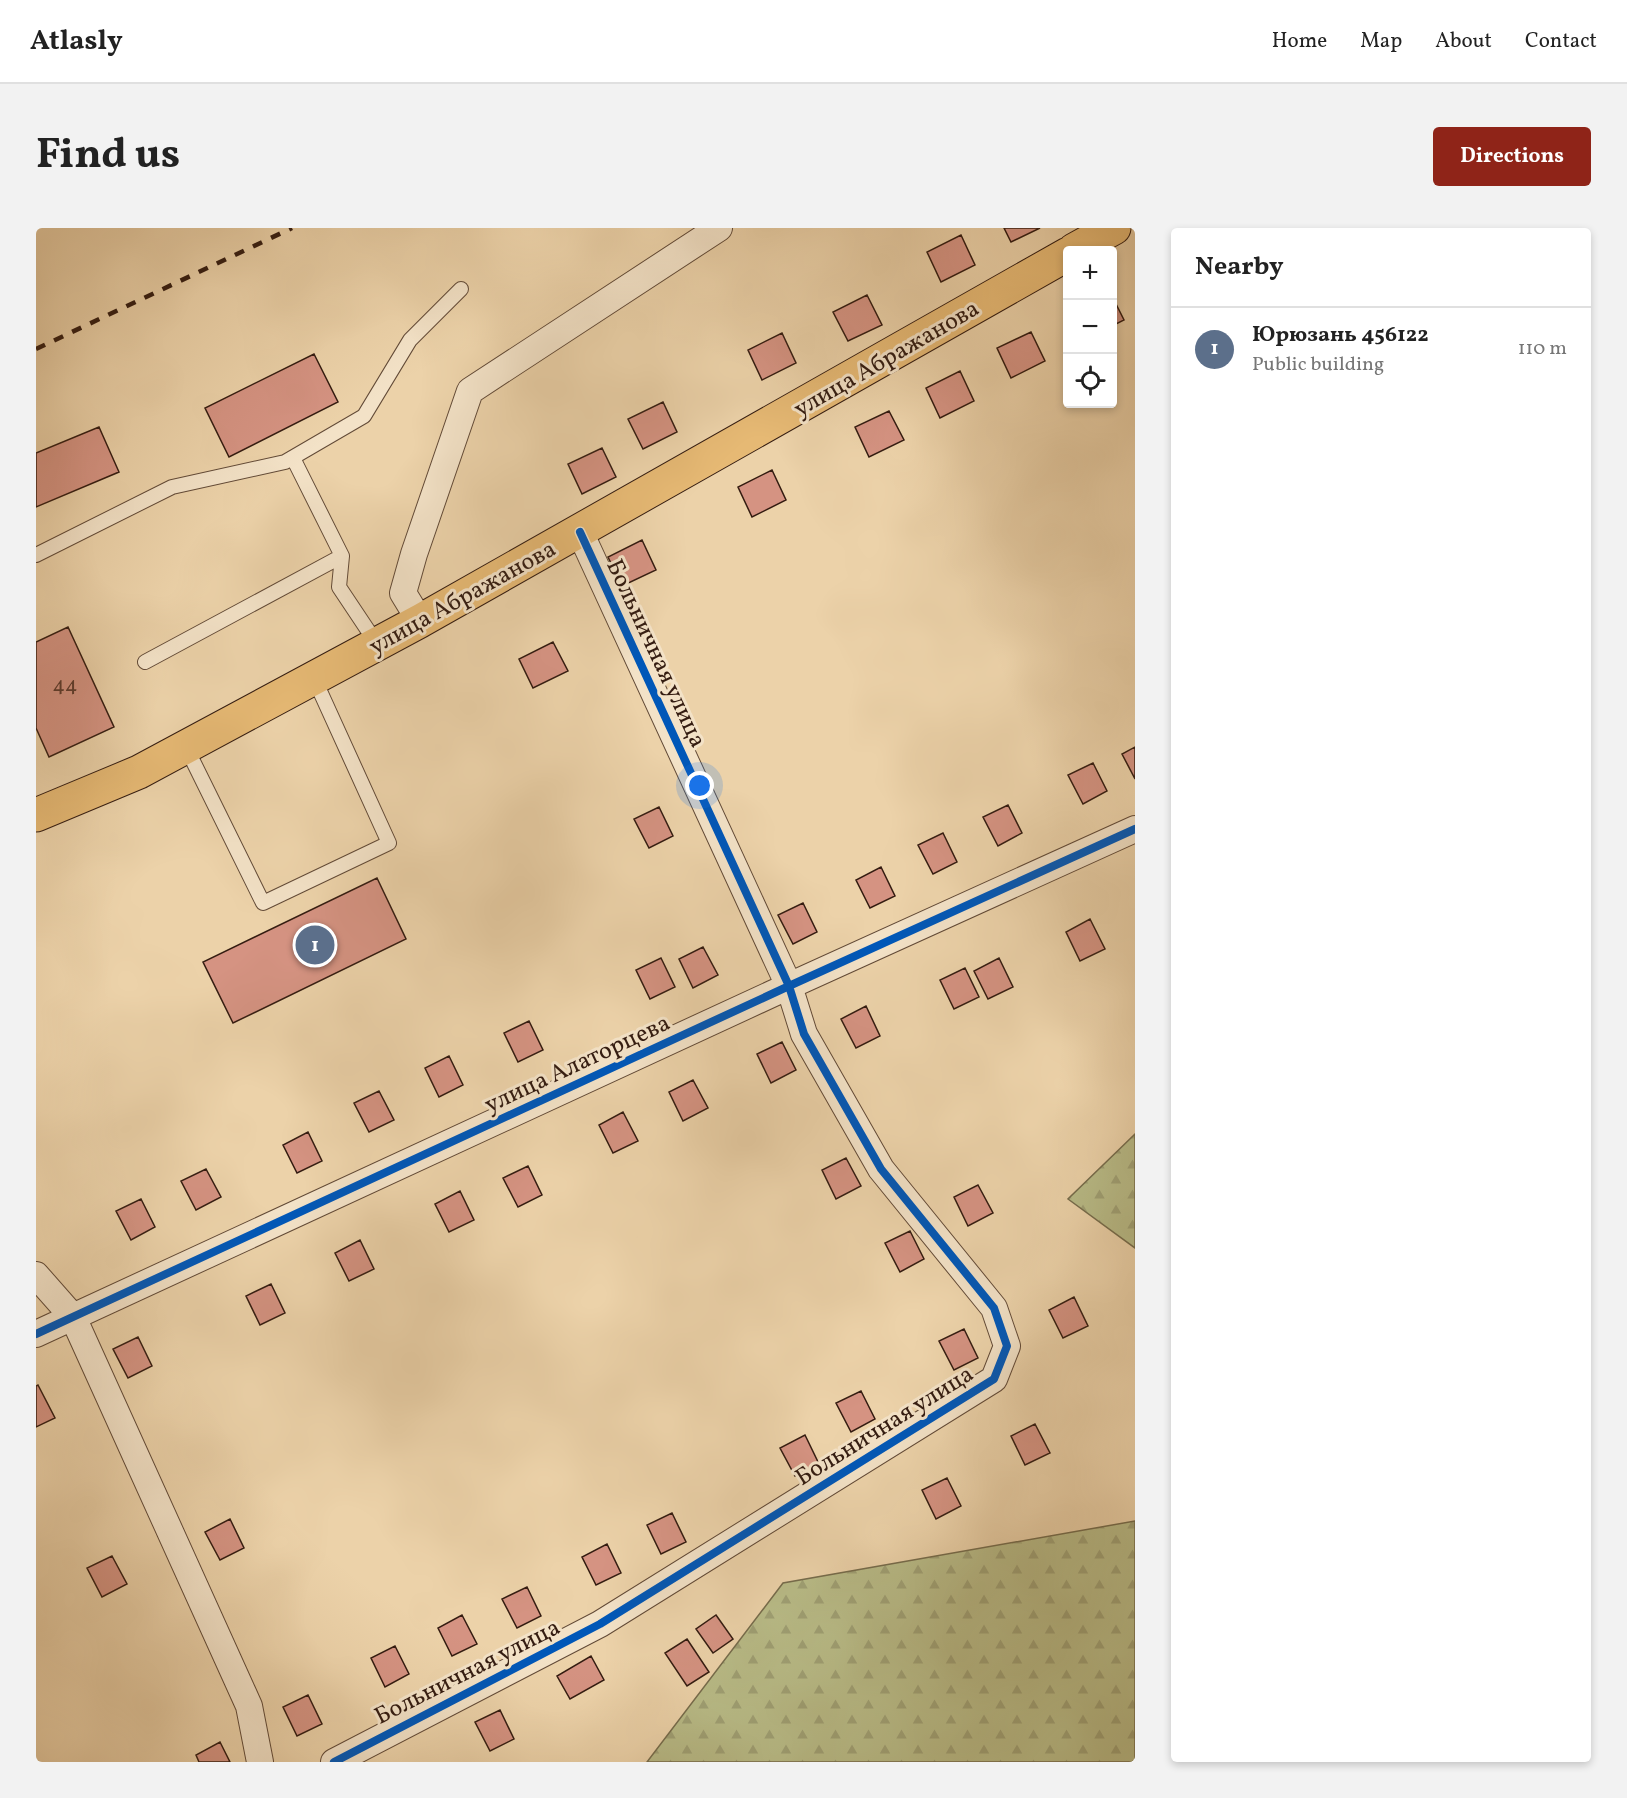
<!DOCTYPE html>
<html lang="en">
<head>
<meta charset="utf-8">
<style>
	body { margin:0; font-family:Vollkorn,serif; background:#f2f2f2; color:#222 }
	.controls { position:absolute; right:18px; top:18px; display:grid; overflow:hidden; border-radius:6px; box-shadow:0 3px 9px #0003 }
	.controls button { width:54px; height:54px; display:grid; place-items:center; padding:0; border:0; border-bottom:2px solid #e0e0e0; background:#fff; color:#222; font:30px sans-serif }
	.you { position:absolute; left:664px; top:558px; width:21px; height:21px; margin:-15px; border:4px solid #fff; border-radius:50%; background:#1a73e8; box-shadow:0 0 0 9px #1a73e833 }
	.badge { display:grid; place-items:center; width:39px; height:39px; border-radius:50%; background:#8f2418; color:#fff; font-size:20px; font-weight:700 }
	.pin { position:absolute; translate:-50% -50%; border:3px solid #fff; box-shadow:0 2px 6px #0006 }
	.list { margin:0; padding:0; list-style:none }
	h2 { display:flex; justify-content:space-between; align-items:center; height:78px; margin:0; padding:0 24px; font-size:26px }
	h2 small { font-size:20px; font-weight:400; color:#767676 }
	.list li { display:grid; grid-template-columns:39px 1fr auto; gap:18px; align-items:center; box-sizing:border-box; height:84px; padding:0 24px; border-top:2px solid #e0e0e0 }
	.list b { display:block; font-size:22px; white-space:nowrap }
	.list p { margin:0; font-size:20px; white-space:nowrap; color:#767676 }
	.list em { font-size:20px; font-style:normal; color:#767676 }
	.icon { flex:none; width:33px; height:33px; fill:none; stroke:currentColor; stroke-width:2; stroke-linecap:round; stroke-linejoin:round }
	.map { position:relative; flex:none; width:1099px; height:1534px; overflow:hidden; border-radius:6px }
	header { display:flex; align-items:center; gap:36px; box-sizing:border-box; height:84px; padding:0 30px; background:#fff; border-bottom:2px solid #e0e0e0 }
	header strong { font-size:28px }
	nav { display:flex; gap:33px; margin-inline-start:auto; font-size:21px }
	.intro { display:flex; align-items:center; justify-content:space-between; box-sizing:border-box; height:144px; padding:0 36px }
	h1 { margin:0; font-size:42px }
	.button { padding:15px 27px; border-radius:6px; background:#8f2418; color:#fff; font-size:21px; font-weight:700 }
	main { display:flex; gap:36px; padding:0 36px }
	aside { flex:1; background:#fff; border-radius:6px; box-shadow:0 3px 9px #0003 }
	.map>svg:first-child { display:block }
	.forest { fill:url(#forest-firs); stroke:#766c4c; stroke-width:1.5 }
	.building { fill:#d59382; stroke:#341c11; stroke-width:1.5 }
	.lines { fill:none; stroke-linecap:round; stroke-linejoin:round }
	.service-casing { stroke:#624a37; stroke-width:16 }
	.minor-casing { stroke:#624a37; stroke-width:28 }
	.primary-casing { stroke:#341c11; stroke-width:35 }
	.service { stroke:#f3e2c7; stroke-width:14 }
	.minor { stroke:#f3e2c7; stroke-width:26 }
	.primary { stroke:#e6b974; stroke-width:33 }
	.rail { stroke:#341c11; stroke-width:4.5; stroke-dasharray:10 10; stroke-linecap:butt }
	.cycleway-casing { stroke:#f3e2c7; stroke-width:11 }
	.cycleway { stroke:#0057b8; stroke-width:8 }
	.labels { text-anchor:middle; stroke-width:6; stroke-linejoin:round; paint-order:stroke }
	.number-label { font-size:21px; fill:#5c3a2d }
	.street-label { font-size:24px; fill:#341c11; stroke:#f3e2c7 }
</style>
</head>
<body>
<header>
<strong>Atlasly</strong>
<nav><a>Home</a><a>Map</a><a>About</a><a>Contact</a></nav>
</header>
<div class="intro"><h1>Find us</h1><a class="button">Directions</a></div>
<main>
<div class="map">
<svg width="1099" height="1534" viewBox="0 0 1099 1534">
	<defs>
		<pattern id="forest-firs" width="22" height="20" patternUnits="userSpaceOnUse" patternTransform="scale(1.5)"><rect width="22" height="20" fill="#b8bb87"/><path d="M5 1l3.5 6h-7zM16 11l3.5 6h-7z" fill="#9fa074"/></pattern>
	</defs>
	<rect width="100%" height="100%" fill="#ecd2a9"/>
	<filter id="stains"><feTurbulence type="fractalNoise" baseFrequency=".00333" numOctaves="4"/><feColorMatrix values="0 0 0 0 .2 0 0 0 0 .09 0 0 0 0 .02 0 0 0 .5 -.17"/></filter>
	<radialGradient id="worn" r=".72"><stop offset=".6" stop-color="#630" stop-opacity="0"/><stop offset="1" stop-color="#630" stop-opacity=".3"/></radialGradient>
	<path class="forest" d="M 1099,906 L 1099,1020 L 1032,971 Z
		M 1099,1293 L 1099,1534 L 611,1534 L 747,1355 Z"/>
	<path class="building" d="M 968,0 L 1004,0 L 975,14 Z
		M 925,7 L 939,37 L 905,54 L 891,24 Z
		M 831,67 L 846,97 L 812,113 L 797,84 Z
		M 1076,68 L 1088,92 L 1076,98 Z
		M 995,104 L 1009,133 L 975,150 L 961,120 Z
		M 746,105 L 760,135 L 726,152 L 712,122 Z
		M 278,126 L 302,174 L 193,229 L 169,180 Z
		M 924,143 L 938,173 L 904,190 L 890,160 Z
		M 627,174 L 641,204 L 607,221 L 592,191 Z
		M 853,183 L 868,212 L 833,229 L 819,199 Z
		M 63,199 L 83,244 L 0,279 L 0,225 Z
		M 566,220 L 580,249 L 546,266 L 532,236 Z
		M 736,242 L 750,272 L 716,289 L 702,259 Z
		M 606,312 L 620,342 L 586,358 L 572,329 Z
		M 32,399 L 78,499 L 13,529 L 0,500 L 0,414 Z
		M 517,414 L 532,443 L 497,460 L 483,431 Z
		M 1099,519 L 1099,551 L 1086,526 Z
		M 1057,535 L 1071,563 L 1047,576 L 1032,547 Z
		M 972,577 L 986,605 L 962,618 L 947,589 Z
		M 623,579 L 637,608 L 613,620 L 598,591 Z
		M 907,605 L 921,634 L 897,646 L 882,617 Z
		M 845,639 L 859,668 L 834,680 L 820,652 Z
		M 341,650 L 370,711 L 197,795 L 167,734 Z
		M 767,675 L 781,704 L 757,716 L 742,687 Z
		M 1054,691 L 1069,721 L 1044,733 L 1030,704 Z
		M 667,719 L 682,747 L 657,760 L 643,731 Z
		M 625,730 L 639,759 L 614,771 L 600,742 Z
		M 963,730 L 977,759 L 952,771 L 938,743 Z
		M 929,740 L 943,769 L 918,781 L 904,752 Z
		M 830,778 L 844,808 L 820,820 L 805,791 Z
		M 493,793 L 507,822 L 482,834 L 468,805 Z
		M 746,814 L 760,842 L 735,855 L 721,826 Z
		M 413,828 L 427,857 L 403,869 L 389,840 Z
		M 657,852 L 672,880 L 647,893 L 633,864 Z
		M 343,863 L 358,892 L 333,904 L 318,875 Z
		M 587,884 L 602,913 L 577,925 L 563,897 Z
		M 272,904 L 286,933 L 261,945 L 247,917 Z
		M 810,930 L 825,958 L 800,971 L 786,942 Z
		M 492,938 L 506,967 L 482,979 L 467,950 Z
		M 170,941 L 185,969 L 160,982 L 145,953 Z
		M 942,957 L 957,985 L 932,998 L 918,969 Z
		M 424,963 L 438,992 L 413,1004 L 399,976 Z
		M 105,971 L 119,999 L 95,1012 L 80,983 Z
		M 874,1003 L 888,1031 L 864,1044 L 849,1015 Z
		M 324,1012 L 338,1041 L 313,1053 L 299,1025 Z
		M 235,1056 L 249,1085 L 224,1097 L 210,1068 Z
		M 1038,1069 L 1052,1098 L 1027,1110 L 1013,1082 Z
		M 928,1101 L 942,1130 L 918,1142 L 903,1113 Z
		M 102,1109 L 116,1138 L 92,1150 L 77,1121 Z
		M 2,1157 L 19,1190 L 0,1199 L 0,1158 Z
		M 825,1163 L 839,1191 L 815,1204 L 800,1175 Z
		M 999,1196 L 1014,1225 L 989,1237 L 975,1208 Z
		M 769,1207 L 783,1236 L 759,1248 L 744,1220 Z
		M 911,1250 L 925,1278 L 900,1291 L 886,1262 Z
		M 636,1285 L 650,1314 L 625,1326 L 611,1297 Z
		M 194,1291 L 208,1320 L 184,1332 L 169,1304 Z
		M 571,1316 L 585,1345 L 560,1357 L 546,1329 Z
		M 76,1328 L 91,1356 L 66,1369 L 51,1340 Z
		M 491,1359 L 505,1388 L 481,1400 L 466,1371 Z
		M 426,1387 L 441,1416 L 416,1428 L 402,1400 Z
		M 680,1387 L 697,1411 L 677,1425 L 660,1401 Z
		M 651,1411 L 673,1444 L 651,1458 L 629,1425 Z
		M 359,1418 L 373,1446 L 349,1459 L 335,1430 Z
		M 555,1428 L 568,1452 L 534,1471 L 521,1448 Z
		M 272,1467 L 286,1496 L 261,1508 L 247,1479 Z
		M 464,1482 L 478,1511 L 454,1523 L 439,1494 Z
		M 184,1514 L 194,1534 L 163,1534 L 160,1527 Z"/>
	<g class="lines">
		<defs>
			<path id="service" d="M 257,230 L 306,328 L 303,359 L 341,416
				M 0,327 L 136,259 L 249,234 L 328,188 L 374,112 L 425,61
				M 109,434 L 306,328
				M 150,519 L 227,675 L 353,615 L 278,450"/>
			<path id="minor" d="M 384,393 L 367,365 L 378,326 L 434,163 L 683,0
				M 0,1047 L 37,1089 L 213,1478 L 224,1534
				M 0,1106 L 753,758 L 1099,601
				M 298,1534 L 564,1396 L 958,1151 L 971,1118 L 958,1080 L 845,941 L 768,806 L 753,758 L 544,304"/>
			<path id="primary" d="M 1038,22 L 1078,0
				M 0,587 L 103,544 L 384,393 L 1032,26"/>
		</defs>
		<use href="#service" class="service-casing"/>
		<use href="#minor" class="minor-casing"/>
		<use href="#primary" class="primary-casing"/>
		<use href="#service" class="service"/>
		<use href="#minor" class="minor"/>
		<use href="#primary" class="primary"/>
		<path class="rail" d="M 0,121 L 256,0"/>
		<defs>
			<path id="cycleway" d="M 0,1106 L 753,758 L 1099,601
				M 298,1534 L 564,1396 L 958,1151 L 971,1118 L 958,1080 L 845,941 L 768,806 L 753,758 L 544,304"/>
		</defs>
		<use href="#cycleway" class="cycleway-casing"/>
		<use href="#cycleway" class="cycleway"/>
	</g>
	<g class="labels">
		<g class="number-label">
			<text x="29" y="463">44</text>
		</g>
		<g class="street-label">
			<text transform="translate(850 130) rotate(-30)" y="8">улица Абражанова</text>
			<text transform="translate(426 369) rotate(-29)" y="8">улица Абражанова</text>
			<text transform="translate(621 425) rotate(65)" y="8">Больничная улица</text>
			<text transform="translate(541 835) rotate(-25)" y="8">улица Алаторцева</text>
			<text transform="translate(848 1197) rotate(-32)" y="8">Больничная улица</text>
			<text transform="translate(431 1443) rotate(-27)" y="8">Больничная улица</text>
		</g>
	</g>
	<rect width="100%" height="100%" filter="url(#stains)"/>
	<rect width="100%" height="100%" fill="url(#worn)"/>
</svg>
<div class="controls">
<button>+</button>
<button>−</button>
<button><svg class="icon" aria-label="locate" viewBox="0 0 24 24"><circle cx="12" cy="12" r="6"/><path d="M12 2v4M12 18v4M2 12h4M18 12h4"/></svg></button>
</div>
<div class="you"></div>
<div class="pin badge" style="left:279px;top:717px;background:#5c6f8a">1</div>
</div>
<aside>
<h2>Nearby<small></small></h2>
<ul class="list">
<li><span class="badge" style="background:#5c6f8a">1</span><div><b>Юрюзань 456122</b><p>Public building</p></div><em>110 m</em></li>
</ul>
</aside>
</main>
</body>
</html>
